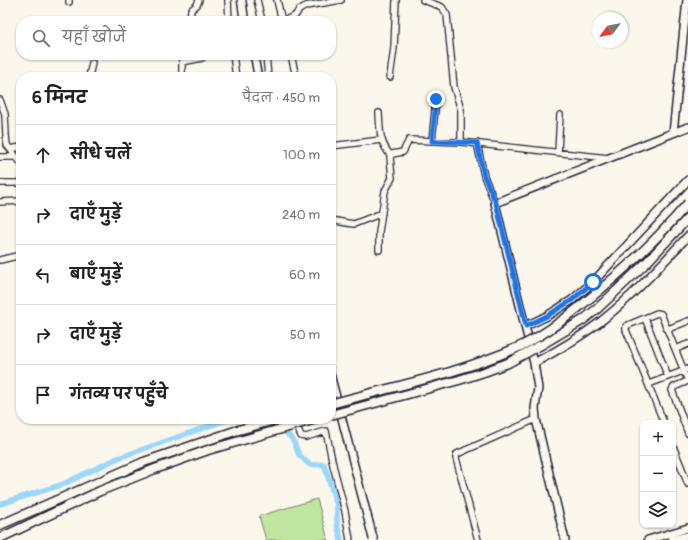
<!DOCTYPE html>
<html lang="hi">
<head>
<meta charset="utf-8">
<style>
	body { margin:0; font-family:Pangolin,"Playpen Sans Deva",sans-serif; background:#f2f2f2; color:#222 }
	.controls { position:absolute; right:12px; bottom:12px; display:grid; overflow:hidden; border-radius:8px; box-shadow:0 1px 3px #0004 }
	.controls button { width:36px; height:36px; display:grid; place-items:center; padding:0; border:0; border-bottom:1px solid #e0e0e0; background:#fff; color:#222; font:20px sans-serif }
	.compass { position:absolute; left:592px; top:12px; width:36px; height:36px; border-radius:50%; background:#fff; box-shadow:0 1px 3px #0004; rotate:238deg }
	.stop { position:absolute; width:12px; height:12px; margin:-9px; border:3px solid #1a73e8; border-radius:50%; background:#fff }
	.stop.end { background:#1a73e8; border-color:#fff; box-shadow:0 1px 4px #0008 }
	.list { margin:0; padding:0; list-style:none }
	h2 { display:flex; justify-content:space-between; align-items:center; height:52px; margin:0; padding:0 16px; font-size:17px }
	h2 small { font-size:13px; font-weight:400; color:#767676 }
	.list li { display:grid; grid-template-columns:26px 1fr auto; gap:12px; align-items:center; box-sizing:border-box; height:60px; padding:0 16px; border-top:1px solid #e0e0e0 }
	.list b { display:block; font-size:15px; white-space:nowrap }
	.list em { font-size:13px; font-style:normal; color:#767676 }
	.icon { flex:none; width:22px; height:22px; fill:none; stroke:currentColor; stroke-width:2; stroke-linecap:round; stroke-linejoin:round }
	.map { position:relative; flex:none; width:688px; height:540px; overflow:hidden }
	.search { position:absolute; background:#fff; box-shadow:0 1px 3px #0004; left:16px; top:16px; width:320px; height:44px; display:flex; align-items:center; gap:10px; box-sizing:border-box; padding:0 14px; border-radius:16px; color:#767676; font-size:15px }
	.panel { position:absolute; background:#fff; box-shadow:0 1px 3px #0004; left:16px; top:72px; width:320px; height:352px; border-radius:16px }
	.map>svg:first-child { display:block }
	.green { fill:#c0e5a0; stroke:#71846e }
	.lines { fill:none; stroke-linecap:round; stroke-linejoin:round }
	.canal { stroke:#9bd7fc; stroke-width:5.5 }
	.minor-casing { stroke:#22223b; stroke-width:8 }
	.tertiary-casing { stroke:#22223b; stroke-width:10 }
	.secondary-casing { stroke:#22223b; stroke-width:11 }
	.minor { stroke:#fbf7ec; stroke-width:5.5 }
	.tertiary { stroke:#fbf7ec; stroke-width:7 }
	.secondary { stroke:#fbf7ec; stroke-width:8 }
	.rail { stroke:#22223b; stroke-width:1.5 }
	.secondary-bridge-casing { stroke:#22223b; stroke-width:11; stroke-linecap:butt }
	.secondary-bridge { stroke:#fbf7ec; stroke-width:8 }
	.route { stroke:#1a73e8; stroke-width:5 }
</style>
</head>
<body>
<div class="map">
<svg width="688" height="540" viewBox="0 0 688 540">
	<rect width="100%" height="100%" fill="#fbf7ec"/>
	<filter id="ink" filterUnits="userSpaceOnUse"><feTurbulence type="fractalNoise" baseFrequency=".025" numOctaves="2"/><feDisplacementMap in="SourceGraphic" scale="8" xChannelSelector="R" yChannelSelector="G"/><feConvolveMatrix kernelMatrix="1 2 1 2 8 2 1 2 1" color-interpolation-filters="sRGB"/></filter>
	<g filter="url(#ink)">
		<path class="green" d="M 317,499 L 328,540 L 266,540 L 259,516 Z"/>
		<g class="lines">
			<path class="canal" d="M 274,419 L 293,440 L 299,455 L 310,465 L 324,464 L 337,506 L 337,524 L 341,540
				M 0,504 L 61,485 L 118,458 L 229,419"/>
			<defs>
				<path id="minor" d="M 69,0 L 69,2
					M 228,0 L 229,21
					M 257,0 L 262,21
					M 277,0 L 282,21
					M 423,0 L 442,7 L 447,15 L 454,87 L 461,110 L 461,142
					M 190,21 L 191,10 L 197,5 L 199,0
					M 282,21 L 295,16 L 299,10 L 306,6 L 341,0
					M 182,55 L 182,76
					M 233,55 L 236,77
					M 266,55 L 268,77
					M 291,55 L 296,77
					M 182,62 L 202,58 L 205,55
					M 89,77 L 92,63
					M 390,77 L 394,48 L 396,0
					M 0,100 L 5,114 L 6,135 L 7,145 L 21,163
					M 379,113 C 380,130 379,142 391,156
					M 432,141 L 436,99
					M 477,143 L 484,176 L 495,203
					M 331,146 L 381,140
					M 10,149 L 21,147
					M 558,152 L 560,115
					M 0,157 L 17,157
					M 0,183 L 21,183
					M 0,202 L 21,201
					M 331,220 L 347,223 L 354,224 L 382,213
					M 379,250 L 379,232 L 385,191 L 392,178 L 390,157 L 392,154 L 403,152 L 409,140 L 461,142 L 608,158
					M 0,260 L 21,255
					M 645,318 L 668,377
					M 668,329 L 688,321
					M 676,349 L 688,344
					M 688,381 L 674,387 L 672,390 L 688,433
					M 649,384 L 688,369
					M 294,419 L 301,436 L 306,437 L 326,431 L 333,465 L 345,511 L 350,540
					M 664,423 L 626,330 L 626,326 L 657,313 L 661,314 L 688,381
					M 673,446 L 688,484
					M 478,540 L 456,458 L 457,454 L 536,419"/>
				<path id="tertiary" d="M 673,133 L 687,0
					M 526,326 L 547,316 L 572,300 L 593,282 L 688,180
					M 534,363 C 557,351 579,338 600,322 C 632,297 660,266 688,236
					M 565,540 L 536,419 L 535,408 L 538,388 L 534,363 L 495,203 L 688,127
					M 648,540 L 688,528
					M 672,540 L 688,536"/>
				<path id="secondary" d="M 541,345 L 583,320 L 597,309 L 647,262 L 688,218
					M 0,525 L 144,462 L 235,431 L 278,419"/>
			</defs>
			<use href="#minor" class="minor-casing"/>
			<use href="#tertiary" class="tertiary-casing"/>
			<use href="#secondary" class="secondary-casing"/>
			<use href="#minor" class="minor"/>
			<use href="#tertiary" class="tertiary"/>
			<use href="#secondary" class="secondary"/>
			<path class="rail" d="M 237,0 L 240,21
				M 246,0 L 249,21
				M 250,55 L 254,77
				M 258,55 L 262,77
				M 331,361 L 378,540
				M 331,393 L 369,540"/>
			<defs>
				<path id="secondary-bridge" d="M 331,404 C 395,386 462,373 523,345 C 543,335 561,322 578,308 C 618,276 655,242 688,203
					M 331,415 L 459,380 L 484,372 L 508,363 L 541,345
					M 0,538 L 100,491 L 155,469 L 208,450 L 316,419"/>
			</defs>
			<use href="#secondary-bridge" class="secondary-bridge-casing"/>
			<use href="#secondary-bridge" class="secondary-bridge"/>
		</g>
	</g>
	<g class="lines" filter="url(#ink)">
		<path class="route" d="M 436,99 L 432,141 L 477,143 L 484,176 L 496,203 L 526,326 L 547,316 L 572,300 L 593,282"/>
	</g>
</svg>
<div class="controls">
<button>+</button>
<button>−</button>
<button><svg class="icon" aria-label="layers" viewBox="0 0 24 24"><path d="M12 4l9 5-9 5-9-5zM3 14l9 5 9-5"/></svg></button>
</div>
<svg class="compass" viewBox="-18 -18 36 36"><path d="M0-13l5 13h-10z" fill="#e53935"/><path d="M0 13l5-13h-10z" fill="#767676"/></svg>
<div class="stop" style="left:593px;top:282px"></div>
<div class="stop end" style="left:436px;top:99px"></div>
<div class="search"><svg class="icon" aria-label="search" viewBox="0 0 24 24"><circle cx="10" cy="10" r="6"/><path d="M15 15l6 6"/></svg>यहाँ खोजें</div>
<section class="panel">
<h2>6 मिनट<small>पैदल · 450 m</small></h2>
<ul class="list">
<li><svg class="icon" aria-label="ahead" viewBox="0 0 24 24"><path d="M12 20V5M6 11l6-6 6 6"/></svg><div><b>सीधे चलें</b></div><em>100 m</em></li>
<li><svg class="icon" aria-label="right" viewBox="0 0 24 24"><path d="M7 20v-9h11M14 6l5 5-5 5"/></svg><div><b>दाएँ मुड़ें</b></div><em>240 m</em></li>
<li><svg class="icon" aria-label="left" viewBox="0 0 24 24"><path d="M17 20v-9H6M10 6l-5 5 5 5"/></svg><div><b>बाएँ मुड़ें</b></div><em>60 m</em></li>
<li><svg class="icon" aria-label="right" viewBox="0 0 24 24"><path d="M7 20v-9h11M14 6l5 5-5 5"/></svg><div><b>दाएँ मुड़ें</b></div><em>50 m</em></li>
<li><svg class="icon" aria-label="arrive" viewBox="0 0 24 24"><path d="M6 21V4h12l-3 4 3 4H6"/></svg><div><b>गंतव्य पर पहुँचे</b></div></li>
</ul>
</section>
</div>
</body>
</html>
